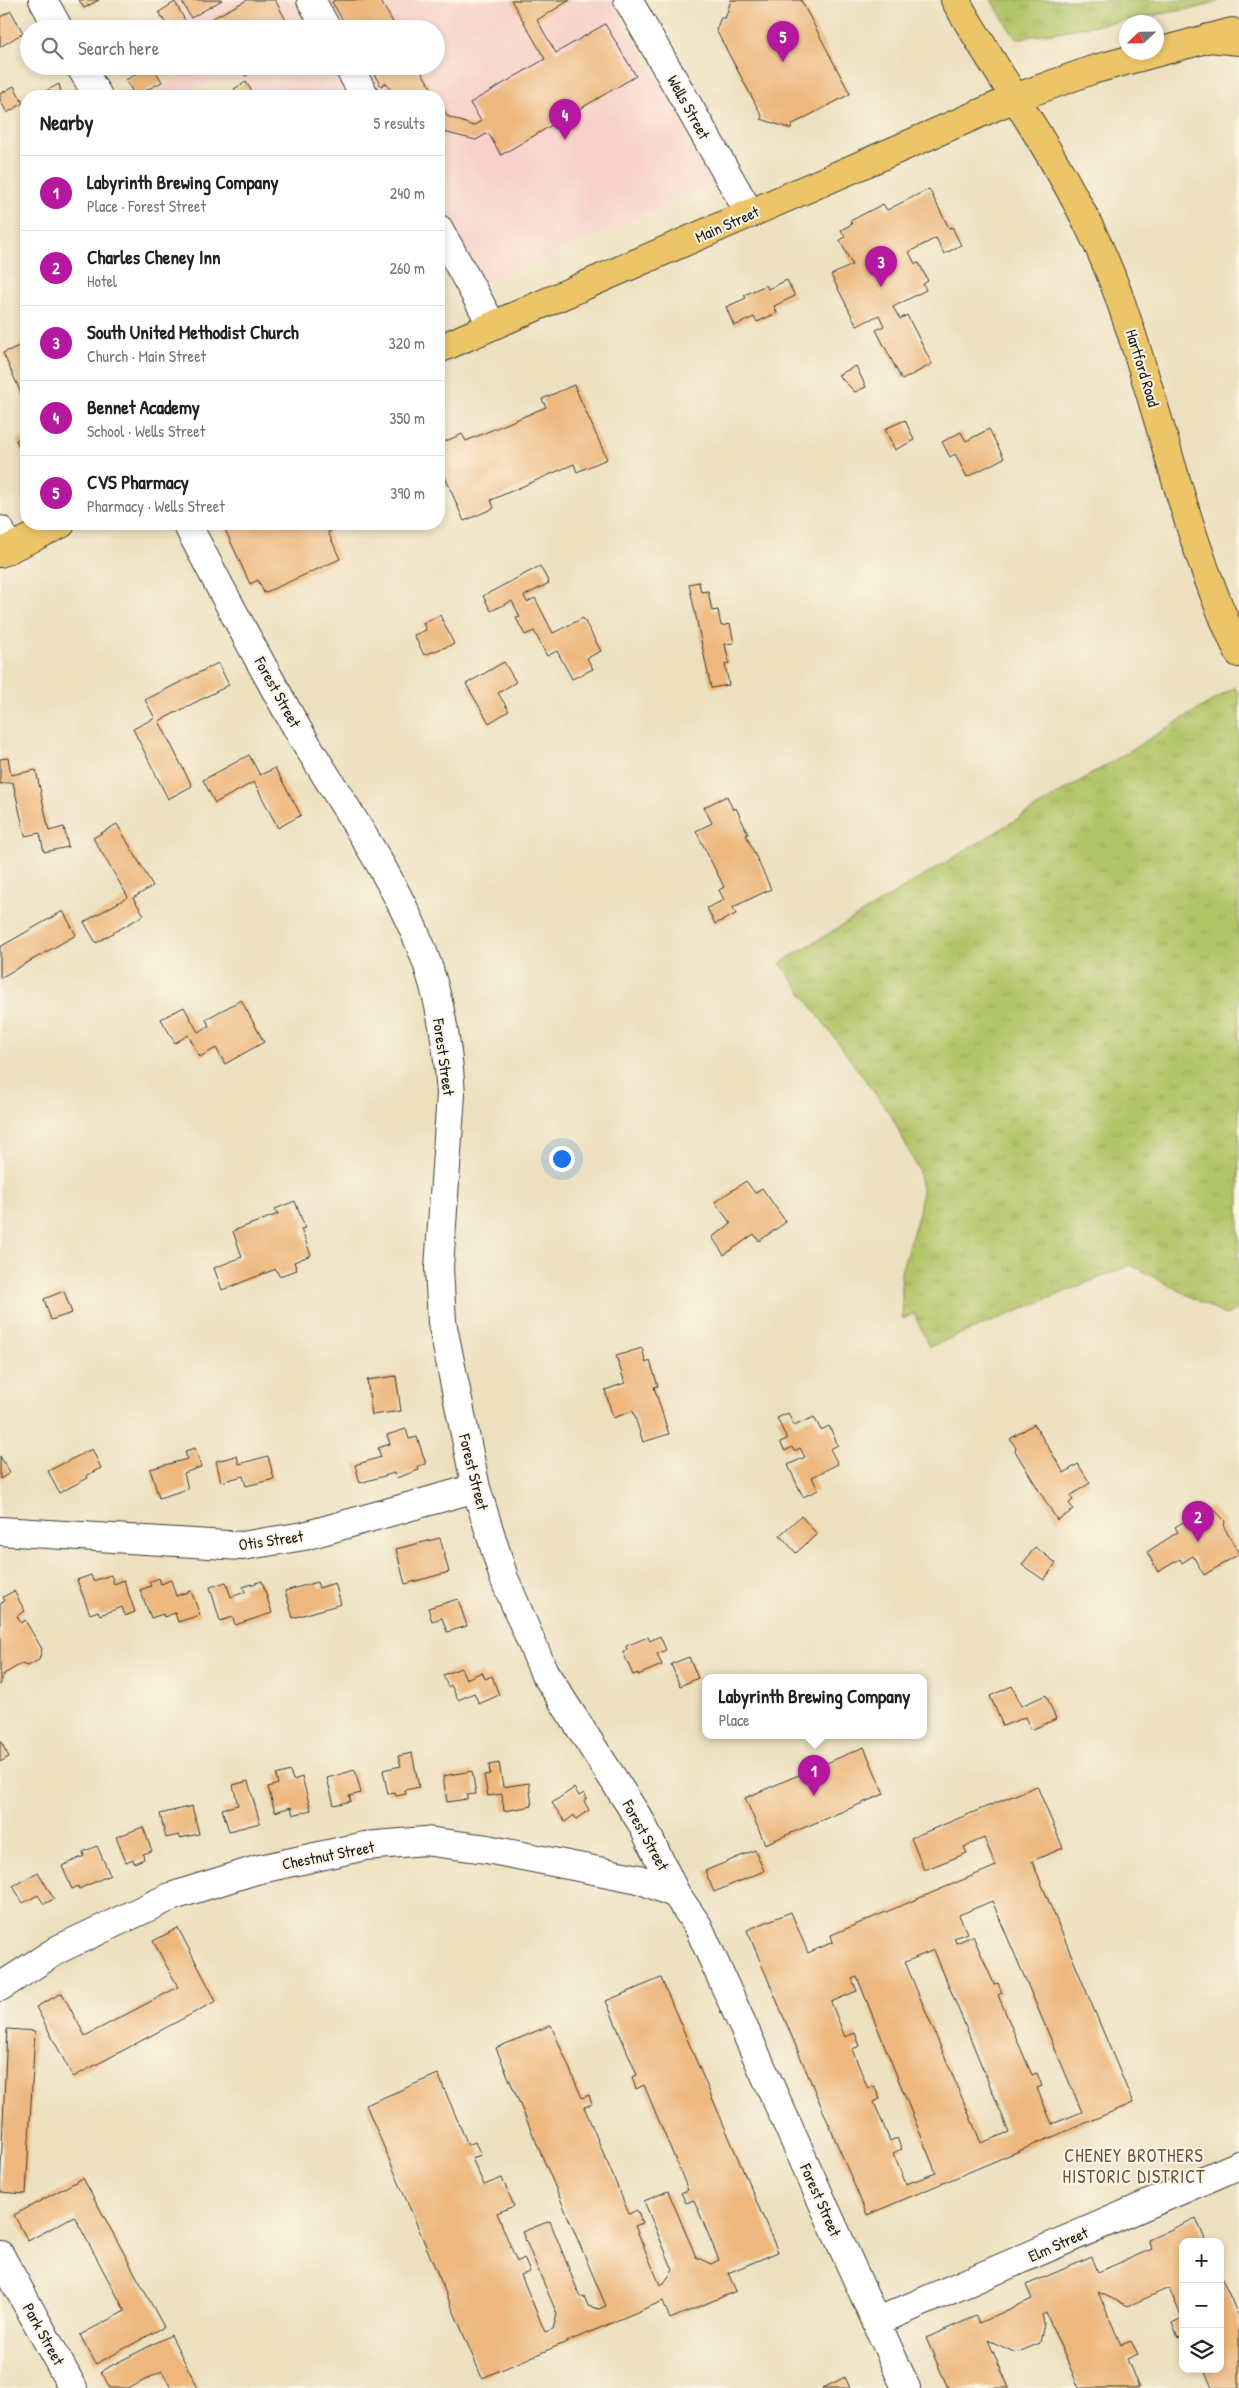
<!DOCTYPE html>
<html lang="en">
<head>
<meta charset="utf-8">
<style>
	body { margin:0; font-family:"Patrick Hand",sans-serif; background:#f6f6f6; color:#222 }
	.controls { position:absolute; right:15px; bottom:15px; display:grid; overflow:hidden; border-radius:10px; box-shadow:0 2px 8px #0003 }
	.controls button { width:45px; height:45px; display:grid; place-items:center; padding:0; border:0; border-bottom:1px solid #e0e0e0; background:#fff; color:#222; font:25px sans-serif }
	.compass { position:absolute; left:1119px; top:15px; width:45px; height:45px; border-radius:50%; background:#fff; box-shadow:0 2px 8px #0003; rotate:248deg }
	.you { position:absolute; left:561px; top:1158px; width:18px; height:18px; margin:-12px; border:4px solid #fff; border-radius:50%; background:#1a73e8; box-shadow:0 0 0 8px #1a73e833 }
	.badge { display:grid; place-items:center; width:32px; height:32px; border-radius:50%; background:#b5179e; color:#fff; font-size:16px; font-weight:700 }
	.pin { position:absolute; translate:-50% -41px; filter:drop-shadow(0 1px 2px #0008) }
	.pin::after { content:''; position:absolute; top:26px; width:18px; height:15px; background:inherit; clip-path:polygon(0 0,100% 0,50% 100%) }
	.popup { position:absolute; left:702px; top:1674px; width:225px; height:65px; box-sizing:border-box; display:grid; place-content:center; border-radius:10px; background:#fff; filter:drop-shadow(0 1px 4px #0005); font-size:16px; white-space:nowrap; color:#767676 }
	.popup b { font-size:19px; color:#222 }
	.popup::after { content:''; position:absolute; left:50%; top:100%; margin-left:-10px; border:10px solid transparent; border-top-color:#fff }
	.list { margin:0; padding:0; list-style:none }
	h2 { display:flex; justify-content:space-between; align-items:center; height:65px; margin:0; padding:0 20px; font-size:21px }
	h2 small { font-size:16px; font-weight:400; color:#767676 }
	.list li { display:grid; grid-template-columns:32px 1fr auto; gap:15px; align-items:center; box-sizing:border-box; height:75px; padding:0 20px; border-top:1px solid #e0e0e0 }
	.list b { display:block; font-size:19px; white-space:nowrap }
	.list p { margin:0; font-size:16px; white-space:nowrap; color:#767676 }
	.list em { font-size:16px; font-style:normal; color:#767676 }
	.icon { flex:none; width:28px; height:28px; fill:none; stroke:currentColor; stroke-width:2; stroke-linecap:round; stroke-linejoin:round }
	.map { position:relative; flex:none; width:1239px; height:2388px; overflow:hidden }
	.search { position:absolute; background:#fff; box-shadow:0 2px 8px #0003; left:20px; top:20px; width:425px; height:55px; display:flex; align-items:center; gap:12px; box-sizing:border-box; padding:0 18px; border-radius:28px; color:#767676; font-size:19px }
	.panel { position:absolute; background:#fff; box-shadow:0 2px 8px #0003; left:20px; top:90px; width:425px; height:440px; border-radius:20px }
	.map>svg:first-child { display:block }
	.built { fill:#f7d1c9 }
	.park { fill:url(#park-tufts); stroke:#677042 }
	.building { fill:#edb77d; fill-rule:evenodd }
	.lines { fill:none; stroke-linecap:round; stroke-linejoin:round }
	.minor-casing { stroke:#3b3934; stroke-width:30 }
	.major-casing { stroke:#3b3934; stroke-width:30 }
	.highway-casing { stroke:#3b3934; stroke-width:30 }
	.minor { stroke:#fff; stroke-width:28 }
	.major { stroke:#edc569; stroke-width:28 }
	.highway { stroke:#edc569; stroke-width:28 }
	.labels { text-anchor:middle; stroke-width:4; stroke-linejoin:round; paint-order:stroke }
	.street-label { font-size:16px; fill:#1c1c1c; stroke:#fcf5e5 }
	.neighbourhood-label { font-size:18px; letter-spacing:1px; fill:#65523e; stroke:#fcf5e5 }
</style>
</head>
<body>
<div class="map">
<svg width="1239" height="2388" viewBox="0 0 1239 2388">
	<defs>
		<pattern id="park-tufts" width="24" height="20" patternUnits="userSpaceOnUse" patternTransform="scale(1.25)"><rect width="24" height="20" fill="#b2c467"/><path d="M3 7l-1-3M5 7V3M7 7l1-3M15 17l-1-3M17 17v-4M19 17l1-3" fill="none" stroke="#98a859"/></pattern>
	</defs>
	<rect width="100%" height="100%" fill="#fcf5e5"/>
	<filter id="ink" filterUnits="userSpaceOnUse"><feTurbulence type="fractalNoise" baseFrequency=".02" numOctaves="2"/><feDisplacementMap in="SourceGraphic" scale="10" xChannelSelector="R" yChannelSelector="G"/><feConvolveMatrix kernelMatrix="1 2 1 2 8 2 1 2 1" color-interpolation-filters="sRGB"/></filter>
	<filter id="wash" filterUnits="userSpaceOnUse"><feTurbulence type="fractalNoise" baseFrequency=".0096" numOctaves="4" result="noise"/><feDisplacementMap in="SourceGraphic" scale="20" xChannelSelector="R" yChannelSelector="G"/><feGaussianBlur stdDeviation="1.12" result="paint"/><feColorMatrix in="noise" values="0 0 0 0 0 0 0 0 0 0 0 0 0 0 0 0 0 1.4 0 .05"/><feComposite in="paint" operator="in"/></filter>
	<g filter="url(#wash)">
		<rect width="100%" height="100%" fill="#ede0bf"/>
		<path class="built" d="M 178,0 L 611,0 L 716,184 L 458,293 L 439,259 L 439,96 L 254,96 L 241,75 L 219,87 L 214,79 L 184,96 L 149,96 L 201,66 L 436,66 L 436,29 L 189,29 L 193,26 Z"/>
		<path class="park" d="M 991,0 L 1222,0 L 1196,8 L 1016,39 Z
			M 1235,687 L 1239,695 L 1239,1309 L 1225,1315 L 1131,1265 L 929,1347 L 914,1313 L 903,1319 L 901,1272 L 919,1213 L 922,1189 L 918,1169 L 892,1117 L 780,963 Z"/>
		<g id="blocks">
			<path class="building" d="M 79,0 L 99,0 L 84,8 Z
				M 181,0 L 222,0 L 191,18 Z
				M 247,0 L 275,0 L 291,29 L 219,29 L 213,18 Z
				M 335,0 L 380,0 L 397,29 L 348,29 L 332,2 Z
				M 511,0 L 570,0 L 537,20 L 556,53 L 605,24 L 636,76 L 501,155 L 488,133 L 476,140 L 439,131 L 439,101 L 447,116 L 473,126 L 481,121 L 470,103 L 545,59 Z
				M 731,0 L 801,0 L 850,94 L 793,124 L 791,129 L 761,119 L 762,116 L 716,30 L 721,17 L 725,19 Z
				M 175,2 L 187,24 L 180,29 L 169,29 L 159,12 Z
				M 11,11 L 23,33 L 0,47 L 0,17 Z
				M 126,21 L 130,29 L 110,29 Z
				M 150,66 L 153,66 L 162,82 L 135,96 L 126,80 Z
				M 240,66 L 263,66 L 245,76 Z
				M 369,66 L 418,66 L 436,96 L 394,96 L 386,83 L 381,86 Z
				M 246,82 L 254,95 L 239,96 L 234,89 Z
				M 59,84 L 62,96 L 48,96 L 46,91 Z
				M 14,86 L 23,103 L 7,113 L 0,100 L 0,94 Z
				M 929,189 L 949,228 L 952,227 L 961,245 L 944,254 L 936,238 L 909,252 L 915,264 L 919,263 L 928,281 L 923,284 L 926,290 L 893,307 L 900,319 L 907,315 L 932,364 L 902,380 L 876,330 L 884,326 L 879,315 L 857,326 L 831,275 L 852,265 L 840,240 L 845,237 L 841,230 L 852,224 L 850,221 L 883,204 L 887,210 Z
				M 787,280 L 795,296 L 774,306 L 777,313 L 757,322 L 754,317 L 734,326 L 726,307 L 746,298 L 744,295 L 766,285 L 768,289 Z
				M 26,343 L 26,404 L 3,353 Z
				M 856,366 L 866,387 L 855,392 L 838,375 Z
				M 574,385 L 607,459 L 577,472 L 574,464 L 491,500 L 494,508 L 464,521 L 439,463 L 439,444 L 462,434 L 466,441 L 546,407 L 542,399 Z
				M 905,420 L 914,440 L 895,450 L 885,429 Z
				M 989,429 L 1004,458 L 967,477 L 955,454 L 950,457 L 942,442 L 961,432 L 966,441 Z
				M 26,436 L 26,454 L 23,456 L 16,440 Z
				M 226,524 L 328,524 L 331,531 L 328,532 L 340,559 L 264,593 L 258,580 L 250,584 L 223,525 Z
				M 540,566 L 549,583 L 524,596 L 527,602 L 535,598 L 553,633 L 583,618 L 601,651 L 587,658 L 593,669 L 572,679 L 557,651 L 547,656 L 534,631 L 525,635 L 516,618 L 520,617 L 512,601 L 491,611 L 483,596 Z
				M 699,582 L 701,592 L 708,591 L 712,611 L 718,610 L 721,626 L 730,624 L 734,643 L 725,644 L 729,663 L 725,664 L 729,685 L 711,688 L 689,584 Z
				M 440,615 L 454,644 L 424,655 L 414,635 L 426,630 L 423,623 Z
				M 504,662 L 516,682 L 498,693 L 509,711 L 489,723 L 466,684 Z
				M 218,663 L 229,685 L 159,721 L 192,786 L 168,799 L 133,729 L 155,718 L 145,700 Z
				M 249,755 L 260,775 L 275,768 L 301,815 L 278,828 L 254,782 L 215,803 L 203,780 Z
				M 8,758 L 11,775 L 36,770 L 49,831 L 64,827 L 68,847 L 44,852 L 40,833 L 25,836 L 13,782 L 0,784 L 0,759 Z
				M 727,796 L 733,810 L 736,808 L 748,834 L 746,835 L 771,889 L 733,907 L 736,914 L 715,924 L 707,908 L 724,900 L 719,890 L 724,887 L 696,831 L 712,823 L 704,807 Z
				M 117,824 L 153,886 L 133,898 L 144,915 L 96,943 L 84,922 L 128,897 L 93,838 Z
				M 63,911 L 76,935 L 0,978 L 0,947 Z
				M 241,1000 L 264,1042 L 225,1064 L 216,1048 L 200,1057 L 188,1035 L 175,1043 L 161,1019 L 184,1007 L 198,1032 L 209,1026 L 206,1019 Z
				M 746,1181 L 755,1193 L 762,1188 L 786,1222 L 759,1241 L 754,1234 L 724,1255 L 712,1237 L 731,1224 L 715,1202 Z
				M 295,1201 L 305,1228 L 301,1229 L 311,1255 L 294,1262 L 297,1270 L 279,1276 L 276,1269 L 222,1290 L 214,1268 L 242,1257 L 233,1231 L 278,1214 L 275,1209 Z
				M 64,1291 L 72,1313 L 51,1320 L 44,1299 Z
				M 642,1348 L 646,1363 L 650,1361 L 658,1386 L 654,1387 L 669,1434 L 643,1442 L 633,1411 L 613,1418 L 605,1390 L 625,1383 L 616,1356 Z
				M 396,1376 L 401,1411 L 372,1415 L 367,1380 Z
				M 788,1413 L 794,1426 L 814,1417 L 821,1430 L 829,1426 L 838,1445 L 830,1449 L 838,1464 L 812,1477 L 818,1490 L 803,1497 L 788,1465 L 805,1457 L 800,1448 L 794,1451 L 792,1447 L 785,1451 L 780,1442 L 787,1439 L 777,1418 Z
				M 1034,1424 L 1064,1473 L 1078,1464 L 1090,1483 L 1070,1496 L 1073,1500 L 1069,1503 L 1074,1510 L 1057,1520 L 1015,1451 L 1016,1448 L 1010,1439 Z
				M 406,1429 L 409,1439 L 417,1437 L 426,1464 L 418,1466 L 419,1470 L 396,1478 L 394,1473 L 360,1483 L 355,1465 L 381,1457 L 378,1448 L 390,1444 L 387,1435 Z
				M 195,1448 L 201,1467 L 184,1473 L 188,1489 L 159,1498 L 150,1469 L 187,1459 L 185,1451 Z
				M 92,1449 L 101,1468 L 87,1475 L 88,1478 L 59,1493 L 48,1471 Z
				M 0,1456 L 10,1473 L 0,1479 Z
				M 237,1456 L 239,1464 L 268,1456 L 274,1479 L 246,1486 L 243,1476 L 221,1482 L 216,1461 Z
				M 1211,1506 L 1225,1521 L 1224,1527 L 1239,1554 L 1204,1575 L 1193,1556 L 1182,1563 L 1180,1559 L 1158,1572 L 1147,1552 L 1178,1532 L 1175,1527 Z
				M 801,1516 L 817,1534 L 796,1553 L 780,1535 Z
				M 440,1538 L 449,1572 L 405,1584 L 396,1549 Z
				M 1035,1547 L 1056,1563 L 1044,1580 L 1022,1565 Z
				M 91,1575 L 93,1581 L 111,1575 L 114,1584 L 124,1580 L 135,1612 L 125,1616 L 122,1607 L 100,1615 L 98,1611 L 90,1614 L 77,1580 Z
				M 159,1578 L 161,1584 L 171,1580 L 176,1596 L 191,1591 L 200,1615 L 178,1622 L 175,1613 L 164,1617 L 163,1614 L 151,1618 L 140,1590 L 151,1586 L 149,1582 Z
				M 262,1581 L 272,1613 L 235,1625 L 233,1617 L 220,1621 L 210,1587 L 226,1582 L 231,1597 L 245,1592 L 243,1587 Z
				M 317,1582 L 319,1588 L 335,1583 L 341,1604 L 293,1618 L 285,1591 Z
				M 14,1591 L 25,1611 L 17,1616 L 21,1623 L 25,1620 L 42,1649 L 39,1660 L 28,1666 L 21,1664 L 4,1674 L 0,1685 L 0,1604 L 5,1601 L 3,1597 Z
				M 458,1599 L 467,1626 L 447,1632 L 442,1618 L 432,1621 L 428,1608 Z
				M 660,1636 L 666,1650 L 657,1654 L 662,1665 L 638,1675 L 638,1673 L 633,1675 L 623,1652 L 627,1650 L 626,1646 L 648,1637 L 650,1641 Z
				M 689,1657 L 698,1678 L 680,1686 L 671,1664 Z
				M 461,1668 L 466,1679 L 482,1672 L 485,1679 L 492,1676 L 499,1695 L 479,1704 L 474,1693 L 458,1700 L 451,1685 L 448,1687 L 443,1675 Z
				M 1012,1686 L 1021,1706 L 1046,1695 L 1056,1719 L 1031,1730 L 1025,1717 L 1003,1726 L 990,1696 Z
				M 0,1740 L 9,1757 L 0,1762 Z
				M 864,1747 L 884,1794 L 765,1844 L 745,1798 Z
				M 412,1753 L 419,1787 L 405,1790 L 406,1794 L 396,1796 L 395,1793 L 388,1794 L 383,1770 L 401,1766 L 398,1756 Z
				M 499,1763 L 503,1787 L 529,1783 L 532,1806 L 504,1811 L 502,1794 L 488,1796 L 484,1775 L 490,1774 L 489,1765 Z
				M 355,1770 L 361,1793 L 349,1796 L 351,1801 L 334,1805 L 327,1778 Z
				M 290,1771 L 293,1780 L 302,1777 L 311,1810 L 293,1815 L 291,1807 L 275,1812 L 268,1787 L 278,1784 L 276,1775 Z
				M 472,1771 L 476,1794 L 467,1795 L 467,1799 L 447,1802 L 443,1776 Z
				M 248,1781 L 260,1823 L 229,1831 L 222,1809 L 238,1805 L 233,1785 Z
				M 1037,1786 L 1063,1848 L 1032,1861 L 1133,2103 L 867,2215 L 747,1930 L 791,1912 L 808,1953 L 833,1942 L 831,1935 L 996,1866 L 984,1838 L 964,1847 L 967,1853 L 924,1870 L 911,1838 ZM 992,1901 L 1082,2112 L 1052,2124 L 1037,2088 L 1042,2086 L 1037,2073 L 1032,2075 L 998,1995 L 1002,1993 L 998,1983 L 994,1984 L 973,1936 L 956,1943 L 954,1938 L 967,1933 L 959,1915 ZM 934,1950 L 1009,2132 L 981,2143 L 905,1962 ZM 857,1977 L 936,2173 L 906,2184 L 893,2153 L 902,2149 L 897,2138 L 890,2141 L 874,2102 L 880,2099 L 874,2086 L 868,2089 L 852,2049 L 860,2046 L 855,2033 L 845,2037 L 831,2002 L 857,1991 L 852,1979 Z
				M 574,1788 L 579,1796 L 584,1793 L 587,1798 L 584,1801 L 589,1810 L 576,1819 L 574,1815 L 565,1822 L 552,1803 Z
				M 192,1806 L 199,1834 L 180,1838 L 179,1835 L 166,1838 L 160,1814 Z
				M 143,1827 L 152,1851 L 143,1854 L 144,1859 L 134,1863 L 133,1859 L 126,1862 L 116,1837 Z
				M 97,1846 L 110,1875 L 79,1889 L 78,1886 L 72,1889 L 62,1866 L 84,1856 L 83,1852 Z
				M 755,1850 L 764,1871 L 714,1892 L 705,1871 Z
				M 38,1872 L 54,1899 L 44,1904 L 38,1895 L 23,1903 L 13,1886 Z
				M 178,1928 L 216,2001 L 73,2077 L 36,2007 L 62,1993 L 85,2036 L 178,1987 L 153,1941 Z
				M 661,1978 L 778,2252 L 728,2273 L 736,2291 L 670,2319 L 663,2301 L 482,2378 L 366,2105 L 438,2074 L 468,2145 L 475,2142 L 481,2155 L 472,2158 L 484,2185 L 502,2178 L 514,2206 L 497,2213 L 517,2262 L 524,2258 L 530,2272 L 521,2275 L 545,2332 L 553,2329 L 557,2314 L 522,2232 L 550,2221 L 580,2297 L 584,2296 L 588,2306 L 599,2309 L 606,2306 L 496,2048 L 551,2025 L 582,2098 L 589,2095 L 592,2104 L 584,2107 L 629,2214 L 637,2210 L 642,2223 L 635,2226 L 660,2285 L 664,2283 L 673,2270 L 644,2201 L 668,2191 L 696,2257 L 711,2264 L 719,2260 L 694,2200 L 686,2203 L 681,2193 L 688,2190 L 644,2085 L 636,2089 L 632,2077 L 637,2075 L 606,2001 Z
				M 7,2029 L 35,2031 L 26,2194 L 0,2192 Z
				M 83,2178 L 164,2327 L 96,2364 L 80,2335 L 125,2311 L 74,2216 L 28,2241 L 14,2215 Z
				M 1196,2218 L 1206,2242 L 1183,2242 L 1183,2336 L 1178,2338 L 1172,2323 L 1182,2318 L 1169,2288 L 1128,2306 L 1098,2292 L 1121,2345 L 1131,2341 L 1138,2354 L 1127,2359 L 1139,2388 L 1079,2388 L 1046,2313 L 1042,2315 L 1044,2323 L 1040,2343 L 1016,2353 L 988,2340 L 1009,2388 L 948,2388 L 926,2338 L 976,2316 L 979,2323 L 1032,2299 L 1026,2285 L 1092,2257 L 1098,2272 L 1152,2249 L 1148,2240 Z
				M 1220,2274 L 1239,2317 L 1239,2388 L 1212,2388 L 1204,2369 L 1220,2369 Z
				M 171,2335 L 198,2388 L 171,2388 L 162,2371 L 130,2388 L 110,2388 L 101,2371 Z
				M 845,2377 L 850,2388 L 823,2388 Z"/>
		</g>
	</g>
	<g filter="url(#ink)">
		<use href="#blocks" fill-opacity="0" stroke="#3b3934" stroke-width="1"/>
		<g class="lines">
			<defs>
				<path id="minor" d="M 43,0 L 59,29
					M 311,0 L 327,29
					M 628,0 L 750,214
					M 80,66 L 98,96
					M 348,66 L 365,96
					M 439,229 L 492,325
					M 187,524 C 223,593 259,662 298,730 C 340,801 390,870 421,947 C 439,992 448,1046 451,1094 L 439,1268 L 442,1322 L 476,1488 L 504,1578 L 544,1672 L 641,1822 L 676,1894 L 698,1926 L 906,2388
					M 0,530 L 9,549
					M 0,1531 L 242,1546 L 304,1536 L 476,1488
					M 0,1987 L 59,1949 L 170,1897 L 256,1870 L 365,1846 L 425,1841 L 487,1849 L 639,1879 L 676,1894
					M 0,2255 L 73,2388
					M 876,2322 L 1239,2165"/>
				<path id="major" d="M 955,0 C 1011,97 1080,188 1118,294 C 1161,413 1185,538 1239,653
					M 439,349 L 1015,98 L 1092,70 L 1232,32
					M 0,553 L 61,524"/>
				<path id="highway" d="M 1209,38 L 1239,41"/>
			</defs>
			<use href="#minor" class="minor-casing"/>
			<use href="#major" class="major-casing"/>
			<use href="#highway" class="highway-casing"/>
			<use href="#minor" class="minor"/>
			<use href="#major" class="major"/>
			<use href="#highway" class="highway"/>
		</g>
	</g>
	<g class="labels">
		<g class="street-label">
			<text transform="translate(689 107) rotate(61)" y="6">Wells Street</text>
			<text transform="translate(727 224) rotate(-24)" y="6">Main Street</text>
			<text transform="translate(1143 368) rotate(73)" y="6">Hartford Road</text>
			<text transform="translate(278 692) rotate(61)" y="6">Forest Street</text>
			<text transform="translate(444 1057) rotate(82)" y="6">Forest Street</text>
			<text transform="translate(474 1472) rotate(76)" y="6">Forest Street</text>
			<text transform="translate(271 1540) rotate(-8)" y="6">Otis Street</text>
			<text transform="translate(646 1835) rotate(61)" y="6">Forest Street</text>
			<text transform="translate(328 1855) rotate(-11)" y="6">Chestnut Street</text>
			<text transform="translate(821 2200) rotate(66)" y="6">Forest Street</text>
			<text transform="translate(1058 2244) rotate(-24)" y="6">Elm Street</text>
			<text transform="translate(44 2334) rotate(61)" y="6">Park Street</text>
		</g>
		<g class="neighbourhood-label">
			<text x="1134" y="2162">CHENEY BROTHERS<tspan x="1134" dy="21">HISTORIC DISTRICT</tspan></text>
		</g>
	</g>
</svg>
<div class="controls">
<button>+</button>
<button>−</button>
<button><svg class="icon" aria-label="layers" viewBox="0 0 24 24"><path d="M12 4l9 5-9 5-9-5zM3 14l9 5 9-5"/></svg></button>
</div>
<svg class="compass" viewBox="-18 -18 36 36"><path d="M0-13l5 13h-10z" fill="#e53935"/><path d="M0 13l5-13h-10z" fill="#767676"/></svg>
<div class="you"></div>
<div class="pin badge" style="left:814px;top:1796px">1</div>
<div class="popup"><b>Labyrinth Brewing Company</b>Place</div>
<div class="pin badge" style="left:1198px;top:1542px">2</div>
<div class="pin badge" style="left:881px;top:287px">3</div>
<div class="pin badge" style="left:565px;top:140px">4</div>
<div class="pin badge" style="left:783px;top:62px">5</div>
<div class="search"><svg class="icon" aria-label="search" viewBox="0 0 24 24"><circle cx="10" cy="10" r="6"/><path d="M15 15l6 6"/></svg>Search here</div>
<section class="panel">
<h2>Nearby<small>5 results</small></h2>
<ul class="list">
<li><span class="badge">1</span><div><b>Labyrinth Brewing Company</b><p>Place · Forest Street</p></div><em>240 m</em></li>
<li><span class="badge">2</span><div><b>Charles Cheney Inn</b><p>Hotel</p></div><em>260 m</em></li>
<li><span class="badge">3</span><div><b>South United Methodist Church</b><p>Church · Main Street</p></div><em>320 m</em></li>
<li><span class="badge">4</span><div><b>Bennet Academy</b><p>School · Wells Street</p></div><em>350 m</em></li>
<li><span class="badge">5</span><div><b>CVS Pharmacy</b><p>Pharmacy · Wells Street</p></div><em>390 m</em></li>
</ul>
</section>
</div>
</body>
</html>
